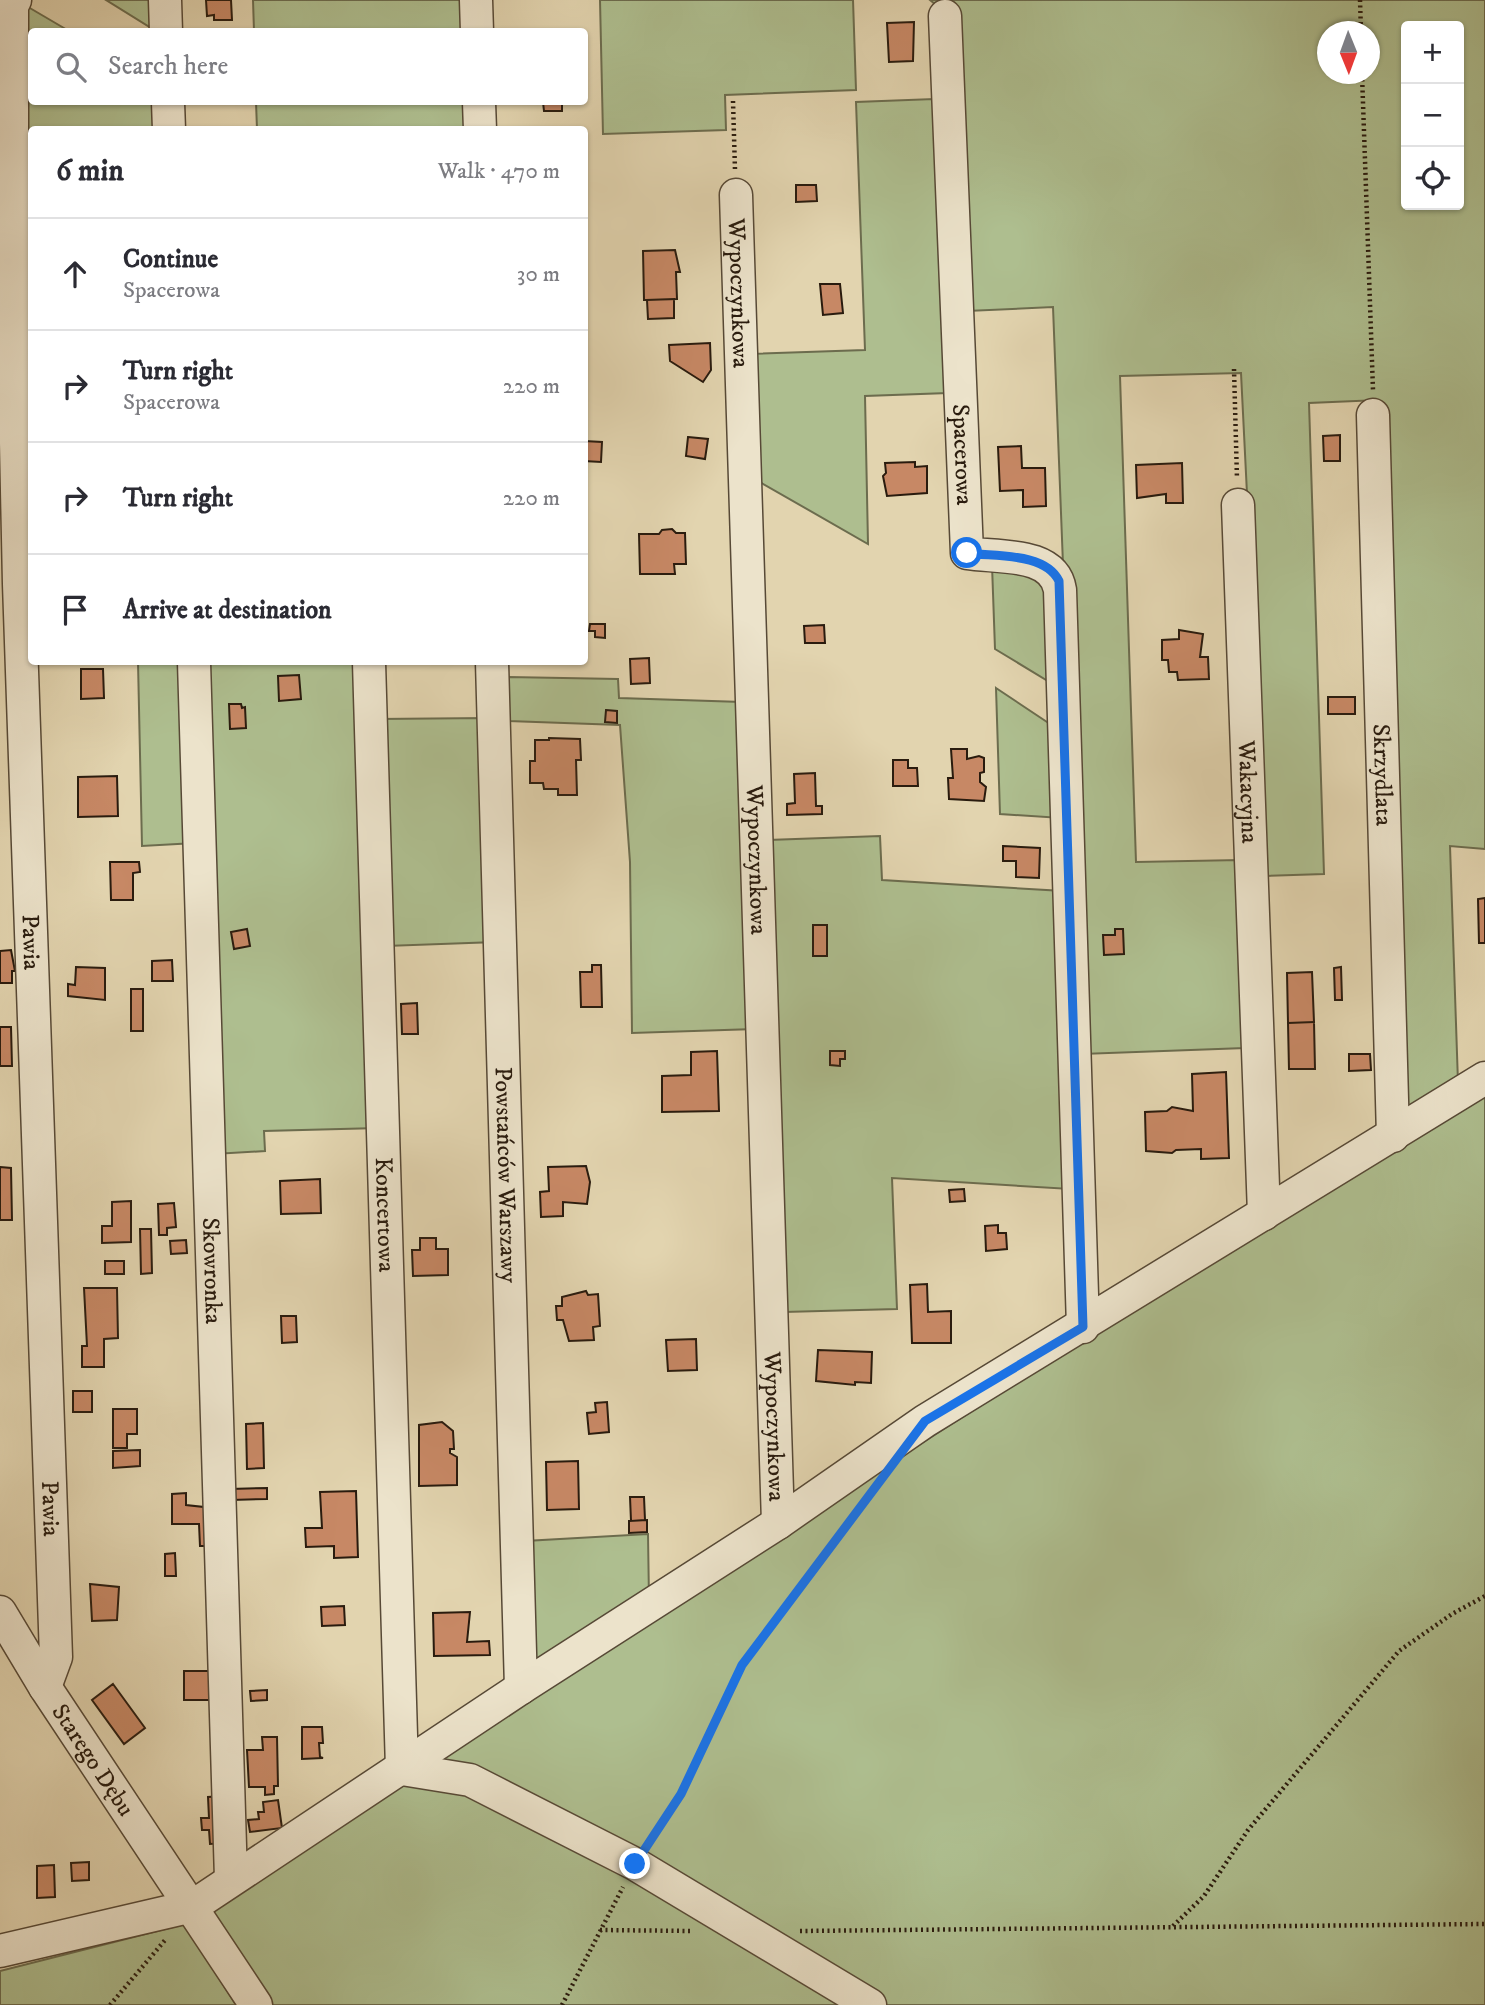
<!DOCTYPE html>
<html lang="en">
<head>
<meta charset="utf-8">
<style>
	body { margin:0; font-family:"IM FELL DW Pica",serif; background:#f7f7f7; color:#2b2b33 }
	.controls { position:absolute; right:21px; top:21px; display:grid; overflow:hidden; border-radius:7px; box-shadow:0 2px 5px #0004 }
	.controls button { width:63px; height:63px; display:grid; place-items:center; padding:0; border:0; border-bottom:2px solid #e1e1e2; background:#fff; color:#2b2b33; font:35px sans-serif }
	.compass { position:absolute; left:1317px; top:21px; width:63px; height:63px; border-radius:50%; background:#fff; box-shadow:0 2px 5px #0004; rotate:179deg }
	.stop { position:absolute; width:21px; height:21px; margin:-16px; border:5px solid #1a73e8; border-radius:50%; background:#fff }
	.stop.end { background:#1a73e8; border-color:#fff; box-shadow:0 2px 7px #0008 }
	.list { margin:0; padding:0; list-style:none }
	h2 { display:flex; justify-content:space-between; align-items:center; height:91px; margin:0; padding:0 28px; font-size:30px }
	h2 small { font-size:23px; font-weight:400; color:#7c7c81 }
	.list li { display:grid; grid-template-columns:46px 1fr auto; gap:21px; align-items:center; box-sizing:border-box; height:112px; padding:0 28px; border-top:2px solid #e1e1e2 }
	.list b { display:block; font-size:26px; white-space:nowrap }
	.list p { margin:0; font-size:23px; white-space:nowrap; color:#7c7c81 }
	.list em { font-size:23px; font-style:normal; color:#7c7c81 }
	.icon { flex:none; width:38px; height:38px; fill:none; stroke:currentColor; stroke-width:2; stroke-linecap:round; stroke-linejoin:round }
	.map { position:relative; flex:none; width:1485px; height:2005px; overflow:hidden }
	.search { position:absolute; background:#fff; box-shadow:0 2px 5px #0004; left:28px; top:28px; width:560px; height:77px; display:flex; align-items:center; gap:18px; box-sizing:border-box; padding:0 24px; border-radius:7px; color:#7c7c81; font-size:26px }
	.panel { position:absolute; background:#fff; box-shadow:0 2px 5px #0004; left:28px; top:126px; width:560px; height:539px; border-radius:7px }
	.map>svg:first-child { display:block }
	.green { fill:#aebe8f; stroke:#6c6c4e; stroke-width:2; fill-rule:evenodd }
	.building { fill:#c78865; stroke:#291b0e; stroke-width:2 }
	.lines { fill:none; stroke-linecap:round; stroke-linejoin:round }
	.minor-casing { stroke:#574936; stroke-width:35 }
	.path { stroke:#291b0e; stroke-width:4.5; stroke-dasharray:2 3.5; stroke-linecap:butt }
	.minor { stroke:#ece3cb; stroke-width:32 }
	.route { stroke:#1a73e8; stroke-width:9 }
	.labels { text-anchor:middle; stroke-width:5; stroke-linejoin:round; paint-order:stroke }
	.street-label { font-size:24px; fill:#291b0e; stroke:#ece3cb }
</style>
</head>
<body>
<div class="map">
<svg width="1485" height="2005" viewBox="0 0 1485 2005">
	<rect width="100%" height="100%" fill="#e2d4af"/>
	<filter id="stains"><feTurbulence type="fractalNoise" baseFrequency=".00286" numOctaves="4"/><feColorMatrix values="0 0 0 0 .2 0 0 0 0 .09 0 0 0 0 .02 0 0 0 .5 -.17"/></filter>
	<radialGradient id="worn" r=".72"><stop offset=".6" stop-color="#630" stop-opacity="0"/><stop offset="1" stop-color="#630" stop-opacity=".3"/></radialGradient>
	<path class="green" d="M 106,0 L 153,0 L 156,31 Z
		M 253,0 L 469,0 L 470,31 L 254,31 Z
		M 600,0 L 853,0 L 856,90 L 725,95 L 726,130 L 603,134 Z
		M 930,0 L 1485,0 L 1485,849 L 1450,846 L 1458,1083 L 1399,1121 L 1379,400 L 1309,403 L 1324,874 L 1266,876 L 1241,373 L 1120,376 L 1136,862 L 1240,860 L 1245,1048 L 1082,1054 L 1053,307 L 967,311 L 936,5 ZM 1406,26 L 1459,26 L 1459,205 L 1406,205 ZM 1328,32 L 1370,32 L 1370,74 L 1328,74 Z
		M 23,4 L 69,31 L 32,32 L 32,102 L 159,102 L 159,129 L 32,130 L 31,186 L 22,187 Z
		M 934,99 L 948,393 L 865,396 L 868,544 L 751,477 L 747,354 L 865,350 L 856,102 Z
		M 256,102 L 472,102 L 473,129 L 257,129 Z
		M 992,565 L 1037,568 L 1053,586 L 1056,686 L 995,649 Z
		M 138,662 L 184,662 L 195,843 L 142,846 Z
		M 203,662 L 366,662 L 379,1128 L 264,1131 L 265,1151 L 214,1154 Z
		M 507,677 L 618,679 L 619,698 L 742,702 L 755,1029 L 632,1033 L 630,862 L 620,725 L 508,721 Z
		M 996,688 L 1059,730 L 1061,818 L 1000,814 Z
		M 488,718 L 496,942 L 386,946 L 377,719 Z
		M 880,836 L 882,880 L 1063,891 L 1070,1189 L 892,1178 L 897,1309 L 784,1312 L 768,840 Z
		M 1485,1095 L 1485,2005 L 267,2005 L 206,1912 L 535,1690 L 1088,1337 Z
		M 648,1534 L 649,1600 L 527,1678 L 525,1541 Z
		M 185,1924 L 236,2005 L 0,2005 L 0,1971 Z"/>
	<path class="building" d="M 206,0 L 231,0 L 232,20 L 214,20 L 214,15 L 207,16 Z
		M 914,22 L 913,61 L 889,62 L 887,23 Z
		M 543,102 L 562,102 L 562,111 L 544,111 Z
		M 796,185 L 816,185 L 817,201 L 796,202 Z
		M 675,250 L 680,272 L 676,272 L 677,299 L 644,300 L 643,251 Z
		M 820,284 L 840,284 L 843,313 L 823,315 Z
		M 674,299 L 674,318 L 648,319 L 647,300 Z
		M 710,343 L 711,370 L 703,382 L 670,361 L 669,345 Z
		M 1340,435 L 1340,461 L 1324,461 L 1323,436 Z
		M 688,437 L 708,439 L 705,459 L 686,456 Z
		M 584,441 L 602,442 L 601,462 L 584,461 Z
		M 1021,446 L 1022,468 L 1045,468 L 1046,506 L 1023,507 L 1023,490 L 1000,491 L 998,447 Z
		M 915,462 L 915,467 L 927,466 L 927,493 L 887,496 L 883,476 L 886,473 L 885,463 Z
		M 1182,463 L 1183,503 L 1166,503 L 1166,494 L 1137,498 L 1136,465 Z
		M 672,529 L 676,533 L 685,533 L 686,564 L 674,564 L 675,574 L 640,574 L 639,534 L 659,534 L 662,530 Z
		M 590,624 L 605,624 L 605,638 L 595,637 L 595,631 L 589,631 Z
		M 824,625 L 825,643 L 805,643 L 804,626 Z
		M 1179,630 L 1203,634 L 1200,657 L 1208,657 L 1209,679 L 1178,680 L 1177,672 L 1169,672 L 1168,660 L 1162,660 L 1162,640 L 1179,639 Z
		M 649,658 L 650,683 L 631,684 L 630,659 Z
		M 81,669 L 103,669 L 104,698 L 81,699 Z
		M 299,675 L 301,699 L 279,701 L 278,676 Z
		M 1328,697 L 1355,697 L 1355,714 L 1328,714 Z
		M 229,704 L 241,704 L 242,708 L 245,707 L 246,728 L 230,729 Z
		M 606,710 L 617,711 L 617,723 L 605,722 Z
		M 549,738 L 580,739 L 581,760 L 576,760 L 577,795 L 558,795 L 558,789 L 544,789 L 543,783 L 530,783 L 530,761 L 535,761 L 535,740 L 549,740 Z
		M 951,749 L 967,749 L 967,759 L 979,756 L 984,758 L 984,772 L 980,773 L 980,782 L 986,787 L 984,801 L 949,799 L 948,778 L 953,778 Z
		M 893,760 L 908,760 L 908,768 L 917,768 L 918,786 L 893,786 Z
		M 815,773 L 816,806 L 822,806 L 822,814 L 787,815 L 787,804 L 795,803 L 794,774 Z
		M 117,776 L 118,816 L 78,817 L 78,777 Z
		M 1003,846 L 1040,848 L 1039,878 L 1016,877 L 1016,861 L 1003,861 Z
		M 110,862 L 139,862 L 140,872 L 133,873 L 133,900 L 111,900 Z
		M 1485,898 L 1485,943 L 1479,943 L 1478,899 Z
		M 813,925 L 827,925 L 827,956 L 813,956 Z
		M 247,929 L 250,946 L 234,949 L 231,932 Z
		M 1115,929 L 1123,929 L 1124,954 L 1104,955 L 1103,935 L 1115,935 Z
		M 11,950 L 15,971 L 12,971 L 12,983 L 0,983 L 0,951 Z
		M 172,960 L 173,981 L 152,981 L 152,961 Z
		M 592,965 L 601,965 L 602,1007 L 581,1007 L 580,972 L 592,972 Z
		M 76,967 L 105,968 L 105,1000 L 68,996 L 68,984 L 75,985 Z
		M 1341,967 L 1342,1000 L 1335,1000 L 1334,968 Z
		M 1312,972 L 1314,1022 L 1288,1023 L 1287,973 Z
		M 131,989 L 143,989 L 143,1031 L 131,1031 Z
		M 417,1003 L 418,1034 L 402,1034 L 401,1004 Z
		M 1314,1022 L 1315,1069 L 1289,1069 L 1288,1023 Z
		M 0,1027 L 11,1027 L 12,1066 L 0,1066 Z
		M 717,1051 L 719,1111 L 662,1112 L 662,1076 L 691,1075 L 691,1052 Z
		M 830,1051 L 845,1051 L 845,1059 L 840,1059 L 840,1066 L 830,1065 Z
		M 1349,1054 L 1370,1054 L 1371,1070 L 1349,1071 Z
		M 1226,1072 L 1229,1158 L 1201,1159 L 1201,1149 L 1176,1150 L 1172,1153 L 1146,1151 L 1145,1112 L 1167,1111 L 1172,1107 L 1193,1111 L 1192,1074 Z
		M 586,1166 L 590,1182 L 587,1204 L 563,1202 L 563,1216 L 541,1217 L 540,1192 L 549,1191 L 548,1167 Z
		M 0,1167 L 11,1168 L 12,1220 L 0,1220 Z
		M 320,1179 L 321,1213 L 281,1214 L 280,1181 Z
		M 964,1189 L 965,1201 L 950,1202 L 949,1190 Z
		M 131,1201 L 131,1242 L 102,1243 L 102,1226 L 112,1226 L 112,1202 Z
		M 174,1203 L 176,1227 L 167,1228 L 167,1235 L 159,1235 L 158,1204 Z
		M 998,1225 L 998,1233 L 1006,1233 L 1007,1249 L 986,1251 L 985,1226 Z
		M 140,1229 L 151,1229 L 152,1273 L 141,1274 Z
		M 420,1238 L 436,1238 L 436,1249 L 448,1249 L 448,1275 L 413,1276 L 412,1250 L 420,1250 Z
		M 186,1240 L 187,1253 L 171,1254 L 170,1241 Z
		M 105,1261 L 124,1261 L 124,1274 L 105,1274 Z
		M 927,1284 L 928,1312 L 951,1311 L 951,1343 L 912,1343 L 910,1285 Z
		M 84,1288 L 117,1288 L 118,1338 L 104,1339 L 104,1367 L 82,1367 L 82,1346 L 87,1346 Z
		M 586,1291 L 588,1295 L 598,1294 L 600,1326 L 593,1327 L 594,1340 L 569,1341 L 563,1320 L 557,1320 L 556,1306 L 562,1306 L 562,1297 Z
		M 281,1316 L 296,1316 L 297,1342 L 282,1343 Z
		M 696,1339 L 697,1370 L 668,1371 L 666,1340 Z
		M 818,1350 L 872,1352 L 871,1383 L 855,1382 L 855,1385 L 816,1381 Z
		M 73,1391 L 92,1391 L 92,1412 L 73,1412 Z
		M 607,1402 L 609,1432 L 589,1434 L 587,1413 L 596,1412 L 595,1403 Z
		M 113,1409 L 137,1409 L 137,1434 L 127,1434 L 127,1448 L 113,1448 Z
		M 442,1422 L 453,1431 L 454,1449 L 450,1449 L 450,1453 L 457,1457 L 457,1485 L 419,1486 L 419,1425 Z
		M 263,1423 L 264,1468 L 247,1469 L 246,1424 Z
		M 140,1450 L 140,1466 L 113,1468 L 113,1451 Z
		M 578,1461 L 579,1509 L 547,1510 L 546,1462 Z
		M 267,1488 L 267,1499 L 231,1500 L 230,1489 Z
		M 356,1491 L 358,1557 L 334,1558 L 334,1546 L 306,1547 L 305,1528 L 322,1528 L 320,1492 Z
		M 186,1493 L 186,1505 L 213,1508 L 214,1546 L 200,1546 L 199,1524 L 172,1524 L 172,1494 Z
		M 630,1497 L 644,1497 L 645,1520 L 631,1521 Z
		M 647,1520 L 647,1532 L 629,1533 L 629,1521 Z
		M 175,1553 L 176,1576 L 165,1576 L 165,1554 Z
		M 90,1584 L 119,1587 L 117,1620 L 92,1621 Z
		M 344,1606 L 345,1625 L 322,1626 L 321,1607 Z
		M 470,1612 L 467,1642 L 489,1641 L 490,1655 L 434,1656 L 433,1613 Z
		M 184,1671 L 211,1671 L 211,1700 L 184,1700 Z
		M 113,1684 L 145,1728 L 124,1744 L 92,1700 Z
		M 267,1690 L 267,1700 L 251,1701 L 250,1691 Z
		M 302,1727 L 322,1727 L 323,1743 L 319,1743 L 320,1757 L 323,1758 L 302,1759 Z
		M 262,1737 L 277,1737 L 278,1786 L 274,1786 L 274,1794 L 265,1795 L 265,1787 L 249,1787 L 247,1750 L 263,1750 Z
		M 223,1796 L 224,1843 L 210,1844 L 209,1830 L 202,1830 L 201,1818 L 209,1818 L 208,1797 Z
		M 278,1800 L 282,1828 L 250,1832 L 248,1820 L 259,1819 L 258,1812 L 264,1812 L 263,1802 Z
		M 89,1862 L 89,1880 L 72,1881 L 71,1863 Z
		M 54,1865 L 55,1897 L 37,1898 L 37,1866 Z"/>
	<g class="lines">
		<defs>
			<g id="minor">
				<path id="s1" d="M 15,0 L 12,6 L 12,256 L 19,584 L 56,1657 L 45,1687"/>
				<path d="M 165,0 L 166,32"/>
				<path d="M 476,0 L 477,32"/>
				<path id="s2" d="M 945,16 L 967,553 C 997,558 1054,551 1060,590 L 1083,1327"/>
				<path d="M 168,102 L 169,130"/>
				<path d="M 479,102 L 480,130"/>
				<path id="s3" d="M 736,195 L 778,1523"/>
				<path id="s4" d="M 1373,415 L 1393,1136"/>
				<path id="s5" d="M 1238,505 L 1264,1214"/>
				<path id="s6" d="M 194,662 L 231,1879"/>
				<path id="s7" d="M 369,662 L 402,1769 L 470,1780 L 635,1864 L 870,2005"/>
				<path id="s8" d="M 492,662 L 521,1688"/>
				<path id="s9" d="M 0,1612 L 45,1687 L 256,2005"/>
				<path d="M 0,1951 L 193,1906 L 521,1688 L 778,1523 L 925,1421 L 1485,1078"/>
			</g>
		</defs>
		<use href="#minor" class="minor-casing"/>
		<path class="path" d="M 1360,0 L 1361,32
			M 1362,74 L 1373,390
			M 733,101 L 735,170
			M 1234,369 L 1237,479
			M 649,1843 L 681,1794 L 742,1665 L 872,1492
			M 1173,1926 L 1204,1896 L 1248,1830 L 1399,1651 L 1452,1614 L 1485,1596
			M 600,1930 L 693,1931
			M 800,1931 L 1485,1924
			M 110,2005 L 166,1939
			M 562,2005 L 623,1887"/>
		<use href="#minor" class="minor"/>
	</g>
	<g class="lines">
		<path class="route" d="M 635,1864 L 681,1794 L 742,1665 L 925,1421 L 1083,1327 L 1059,581 C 1045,552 995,557 967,553"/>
	</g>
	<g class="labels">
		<g class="street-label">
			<text dy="8" stroke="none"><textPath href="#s3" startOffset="98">Wypoczynkowa</textPath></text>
			<text dy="8" stroke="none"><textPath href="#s2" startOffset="439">Spacerowa</textPath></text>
			<text dy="8" stroke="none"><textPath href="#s4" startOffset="360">Skrzydlata</textPath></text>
			<text dy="8" stroke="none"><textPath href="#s5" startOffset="287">Wakacyjna</textPath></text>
			<text dy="8" stroke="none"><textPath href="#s3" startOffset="665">Wypoczynkowa</textPath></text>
			<text dy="8" stroke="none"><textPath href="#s1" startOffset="943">Pawia</textPath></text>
			<text dy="8" stroke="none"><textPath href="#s8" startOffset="513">Powstańców Warszawy</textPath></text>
			<text dy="8" stroke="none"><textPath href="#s7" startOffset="553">Koncertowa</textPath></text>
			<text dy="8" stroke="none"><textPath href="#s6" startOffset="609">Skowronka</textPath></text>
			<text dy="8" stroke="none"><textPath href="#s3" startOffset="1232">Wypoczynkowa</textPath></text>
			<text dy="8" stroke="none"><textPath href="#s1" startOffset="1510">Pawia</textPath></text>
			<text dy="8" stroke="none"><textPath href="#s9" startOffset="175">Starego Dębu</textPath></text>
		</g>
	</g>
	<rect width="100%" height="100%" filter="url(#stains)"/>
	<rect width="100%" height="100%" fill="url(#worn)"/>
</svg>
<div class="controls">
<button>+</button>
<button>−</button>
<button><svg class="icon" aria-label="locate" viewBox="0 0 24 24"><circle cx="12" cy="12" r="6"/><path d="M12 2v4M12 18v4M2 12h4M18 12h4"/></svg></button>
</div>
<svg class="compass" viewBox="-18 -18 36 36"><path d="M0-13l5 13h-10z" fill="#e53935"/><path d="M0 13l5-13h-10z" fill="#7c7c81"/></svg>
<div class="stop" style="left:967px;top:553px"></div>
<div class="stop end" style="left:635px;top:1864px"></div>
<div class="search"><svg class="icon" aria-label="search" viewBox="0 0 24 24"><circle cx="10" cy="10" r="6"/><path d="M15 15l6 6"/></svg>Search here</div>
<section class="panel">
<h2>6 min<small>Walk · 470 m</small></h2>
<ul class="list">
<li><svg class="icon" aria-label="ahead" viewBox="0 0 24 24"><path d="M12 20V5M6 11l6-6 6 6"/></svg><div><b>Continue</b><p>Spacerowa</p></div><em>30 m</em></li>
<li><svg class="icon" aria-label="right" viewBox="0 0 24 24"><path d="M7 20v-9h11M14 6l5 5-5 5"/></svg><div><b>Turn right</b><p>Spacerowa</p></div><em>220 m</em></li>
<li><svg class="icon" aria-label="right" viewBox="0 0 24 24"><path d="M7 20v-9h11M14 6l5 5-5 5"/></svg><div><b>Turn right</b></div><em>220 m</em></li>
<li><svg class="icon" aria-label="arrive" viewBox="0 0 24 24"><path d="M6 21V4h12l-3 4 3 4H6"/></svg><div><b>Arrive at destination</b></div></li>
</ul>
</section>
</div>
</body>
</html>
